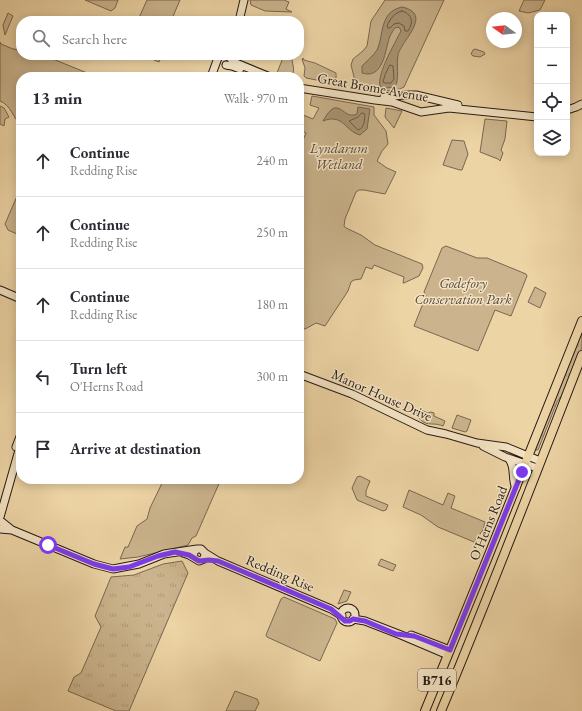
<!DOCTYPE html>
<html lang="en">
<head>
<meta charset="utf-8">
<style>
	body { margin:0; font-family:"EB Garamond",serif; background:#f7f7f7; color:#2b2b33 }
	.controls { position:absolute; right:12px; top:12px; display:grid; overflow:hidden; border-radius:8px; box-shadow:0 2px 10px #0003 }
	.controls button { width:36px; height:36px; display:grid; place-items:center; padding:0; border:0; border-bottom:1px solid #e1e1e2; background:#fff; color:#2b2b33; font:20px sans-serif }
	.compass { position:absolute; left:486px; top:12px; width:36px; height:36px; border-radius:50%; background:#fff; box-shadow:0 2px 10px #0003; rotate:285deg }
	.stop { position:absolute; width:12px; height:12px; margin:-9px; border:3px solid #7c3aed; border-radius:50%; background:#fff }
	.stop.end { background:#7c3aed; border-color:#fff; box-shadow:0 1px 4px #0008 }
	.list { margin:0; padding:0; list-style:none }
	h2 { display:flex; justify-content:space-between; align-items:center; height:52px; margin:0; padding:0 16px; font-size:17px }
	h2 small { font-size:13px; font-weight:400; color:#7c7c81 }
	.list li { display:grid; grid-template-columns:26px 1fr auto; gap:12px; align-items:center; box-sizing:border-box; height:72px; padding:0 16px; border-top:1px solid #e1e1e2 }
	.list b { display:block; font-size:15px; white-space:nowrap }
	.list p { margin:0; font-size:13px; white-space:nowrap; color:#7c7c81 }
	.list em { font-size:13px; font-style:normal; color:#7c7c81 }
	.icon { flex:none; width:22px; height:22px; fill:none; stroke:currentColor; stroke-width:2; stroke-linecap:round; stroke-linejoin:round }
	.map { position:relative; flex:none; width:582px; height:711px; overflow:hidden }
	.search { position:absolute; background:#fff; box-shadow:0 2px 10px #0003; left:16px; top:16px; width:288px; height:44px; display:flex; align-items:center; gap:10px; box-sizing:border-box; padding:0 14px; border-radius:16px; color:#7c7c81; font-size:15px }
	.panel { position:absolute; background:#fff; box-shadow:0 2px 10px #0003; left:16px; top:72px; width:288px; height:412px; border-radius:16px }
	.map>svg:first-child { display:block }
	.grass { fill:url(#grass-tufts); stroke:#786751 }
	.park { fill:#cbb48d; stroke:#786751 }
	.water { fill:#a99574; stroke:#74644e }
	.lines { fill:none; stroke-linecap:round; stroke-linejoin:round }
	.shore { stroke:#675844; stroke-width:1 }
	.secondary-casing { stroke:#251a15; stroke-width:9 }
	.primary-casing { stroke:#251a15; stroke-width:10 }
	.secondary { stroke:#f3e3c4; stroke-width:7 }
	.primary { stroke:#edd4a5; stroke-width:8 }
	.route { stroke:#7c3aed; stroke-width:5 }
	.labels { text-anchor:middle; stroke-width:3; stroke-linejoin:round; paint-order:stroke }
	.shield { fill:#f3e3c4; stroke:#63564a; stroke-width:1 }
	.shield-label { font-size:13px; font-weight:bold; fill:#251a15 }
	.street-label { font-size:14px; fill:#251a15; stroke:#f3e3c4 }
	.park-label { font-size:14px; font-style:italic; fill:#574839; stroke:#f3e3c4 }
</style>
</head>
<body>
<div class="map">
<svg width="582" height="711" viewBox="0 0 582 711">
	<defs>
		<pattern id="grass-tufts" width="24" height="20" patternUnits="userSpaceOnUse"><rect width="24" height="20" fill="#cbb48d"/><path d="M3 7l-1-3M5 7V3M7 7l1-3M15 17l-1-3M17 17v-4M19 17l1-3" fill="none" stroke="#ae9a79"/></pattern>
	</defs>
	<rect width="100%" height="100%" fill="#edd4a5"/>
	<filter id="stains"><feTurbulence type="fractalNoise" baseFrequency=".005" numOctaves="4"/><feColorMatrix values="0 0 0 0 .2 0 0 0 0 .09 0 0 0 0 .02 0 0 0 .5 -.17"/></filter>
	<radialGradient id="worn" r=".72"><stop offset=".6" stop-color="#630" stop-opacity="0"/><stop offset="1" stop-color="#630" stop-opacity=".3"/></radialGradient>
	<path class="grass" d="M 582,324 L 582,347 L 566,389 L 557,402 L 538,450 L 536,450 L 534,446 Z
		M 182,561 L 188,573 L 129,711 L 116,711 L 68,691 L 74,677 L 81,673 L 101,627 L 95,616 L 111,577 L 134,575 L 163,564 Z"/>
	<path class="park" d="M 85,0 L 118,0 L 115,8 L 111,11 Z
		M 147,0 L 180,0 L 171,21 L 140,21 L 138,20 Z
		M 250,0 L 284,0 L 289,2 L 286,9 L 292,12 L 265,11 L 251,5 Z
		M 385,0 L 444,0 L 404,87 C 390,95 368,88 353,85 L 354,77 L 351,65 L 353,59 L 363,51 L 367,46 L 371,21 Z
		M 524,0 L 545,0 L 540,10 L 528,13 L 519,11 Z
		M 8,13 L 13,16 L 5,35 L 3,25 Z
		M 0,42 L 1,44 L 13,49 L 21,50 L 21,55 L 43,55 L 97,77 L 21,77 L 21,125 C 13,118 11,105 0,101 Z
		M 475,49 L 484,52 L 485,54 L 480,57 L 473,56 L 471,54 L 473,50 Z
		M 147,55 L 162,55 L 159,62 L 147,57 Z
		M 284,55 L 292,56 C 291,62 296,70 292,75 L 277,73 Z
		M 303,58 L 304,60 L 315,63 L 336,73 C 336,77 337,80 332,83 L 306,78 L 304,76 L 305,68 L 302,59 Z
		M 312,96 L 374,107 L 374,115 L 386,131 L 388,144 L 382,151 L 377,161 L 387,168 L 396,172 L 385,194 L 364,190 L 359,190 L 356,192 L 345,219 L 344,226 L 346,228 L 361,235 L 375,245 L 422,264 L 423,268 L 419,276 L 404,283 L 403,283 L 404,277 L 374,265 L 372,269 L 366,267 L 361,279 L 354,280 L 351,282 L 348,291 L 325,326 L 316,323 L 307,328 L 302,330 L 299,336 L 299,147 L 300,147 L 306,133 L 299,129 L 299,124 L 303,115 L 313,119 L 319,108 L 310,105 Z
		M 0,106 L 4,108 L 9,117 L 5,119 L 4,126 L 0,124 Z
		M 386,108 L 402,111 L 394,128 L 385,117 Z
		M 485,119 L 507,121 L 505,139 L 501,150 L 503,153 L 500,161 L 498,159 L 480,152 Z
		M 452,140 L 464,141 L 468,154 L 462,170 L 460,170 L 443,165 Z
		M 18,194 L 21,194 L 21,224 L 17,234 L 8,230 L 5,224 Z
		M 446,246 L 477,258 L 487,258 L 526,274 L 527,276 L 511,316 L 495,310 L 478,351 L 414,326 L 426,296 L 424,292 L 442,248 Z
		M 535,287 L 546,293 L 540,308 L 528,302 Z
		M 418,409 L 428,413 L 431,412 L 434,413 L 434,416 L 445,421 L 443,426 C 430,421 426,429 416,414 Z
		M 457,415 L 471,420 L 467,431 L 465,432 L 452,428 Z
		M 360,476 L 370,481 L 366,491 L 366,496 L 388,505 L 386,510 L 383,511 L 357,500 L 352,488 L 357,477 Z
		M 164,479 L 221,479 L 196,536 L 192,538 L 188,545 L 138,557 L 120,559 L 125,547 L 128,547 L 137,526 L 147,519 L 150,508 Z
		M 409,490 L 443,505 L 448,493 L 455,496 L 451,508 L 485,522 L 483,530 L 474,542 L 438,527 L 421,515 L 403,507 Z
		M 381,559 L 396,565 L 393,571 L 378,565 Z
		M 344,590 L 351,592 L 347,601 L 338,604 Z
		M 284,597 L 335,619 L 337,623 L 320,661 L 267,637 L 266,635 L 281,599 Z
		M 235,691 L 257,699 L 259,703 L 255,711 L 226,711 Z"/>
	<path class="water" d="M 402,7 C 434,14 401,41 398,55 C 396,66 400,77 395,87 L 386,88 L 380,87 C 377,73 394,45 401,31 L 399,27 L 395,28 C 393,30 392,33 390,36 C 385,49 384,80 362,73 L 362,66 C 367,61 373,56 377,50 C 384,35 379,12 402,7 Z
		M 358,107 L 370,109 L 367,129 L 360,135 C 345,131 343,113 323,121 C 339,92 342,121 357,114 Z"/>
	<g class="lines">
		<path class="shore" d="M 402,11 C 412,14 414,22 408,31 L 405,31 L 404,26 L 399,23 L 394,24 L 390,28 L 388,28 L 387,26 C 390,19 394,13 402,11 Z
			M 390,65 L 393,66 L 394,79 L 391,83 L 385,83 L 383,82 L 385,75 Z
			M 362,113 L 365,114 C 364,120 365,128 358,130 L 349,121 L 358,117 Z"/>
		<defs>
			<path id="secondary" d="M 239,21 L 244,0
				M 229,57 L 236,63 L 270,77
				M 226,65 L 232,66 L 240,69
				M 211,77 L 219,55
				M 299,88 L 375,100 L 392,102 L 421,112 L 449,108 L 537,117
				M 384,97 L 404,95 L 416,95 L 458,105
				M 567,110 L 576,107 L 582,104
				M 0,290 L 21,299
				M 299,374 L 352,394 L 427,430 L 446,434 L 477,443 L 506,447 L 540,461
				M 483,446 L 505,457 L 537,468
				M 16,447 L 21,434
				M 509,459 C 516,468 511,478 516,488
				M 0,517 L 21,443
				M 2,522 L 12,530
				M 0,529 L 12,530 L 94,564 L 113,569 L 139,564 L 164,554 L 197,549
				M 183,553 L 189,555 L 199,561 L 204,559 L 205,553 L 201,549 L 197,549 L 194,552 L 193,557
				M 205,553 L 218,561 L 331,609 L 342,616
				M341 615a7 7 0 1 1 14 0a7 7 0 1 1-14 0Z
				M 353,619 L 365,621 L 401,635 L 448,655
				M 411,635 L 450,650"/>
			<path id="primary" d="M 425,711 L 488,557 L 582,321
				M 441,711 C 490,593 536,474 582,355"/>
		</defs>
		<use href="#secondary" class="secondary-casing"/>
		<use href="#primary" class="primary-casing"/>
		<use href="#secondary" class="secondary"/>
		<use href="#primary" class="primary"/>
	</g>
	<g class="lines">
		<path class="route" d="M 48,545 L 94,564 L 113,569 L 129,567 L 158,556 L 175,552 L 189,555 L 199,561 L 209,560 L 218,561 L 331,609 L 345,621 L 350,621 L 353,619 L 365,621 L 396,634 L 414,636 L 450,650 L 522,472"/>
	</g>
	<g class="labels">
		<rect class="shield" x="418" y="669" width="38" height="22" rx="3"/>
		<g class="shield-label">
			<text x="437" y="685">B716</text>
		</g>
		<g class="street-label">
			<text transform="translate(373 87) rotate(10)" y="5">Great Brome Avenue</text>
			<text transform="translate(382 395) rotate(24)" y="5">Manor House Drive</text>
			<text transform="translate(488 523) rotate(-68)" y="5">O'Herns Road</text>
			<text transform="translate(280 573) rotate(23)" y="5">Redding Rise</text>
		</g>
		<g class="park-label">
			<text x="339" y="153">Lyndarum<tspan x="339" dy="16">Wetland</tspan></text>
			<text x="463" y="288">Godefory<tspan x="463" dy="16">Conservation Park</tspan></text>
		</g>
	</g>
	<rect width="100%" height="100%" filter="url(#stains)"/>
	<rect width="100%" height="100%" fill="url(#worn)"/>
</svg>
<div class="controls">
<button>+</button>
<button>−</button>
<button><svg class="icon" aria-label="locate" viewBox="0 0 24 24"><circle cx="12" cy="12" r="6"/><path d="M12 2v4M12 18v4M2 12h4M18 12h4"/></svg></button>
<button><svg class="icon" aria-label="layers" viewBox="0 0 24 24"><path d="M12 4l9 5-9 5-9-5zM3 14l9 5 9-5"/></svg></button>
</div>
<svg class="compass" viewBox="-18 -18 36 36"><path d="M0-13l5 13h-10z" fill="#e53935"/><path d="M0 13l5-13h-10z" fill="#7c7c81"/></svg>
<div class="stop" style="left:48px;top:545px"></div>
<div class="stop end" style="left:522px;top:472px"></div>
<div class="search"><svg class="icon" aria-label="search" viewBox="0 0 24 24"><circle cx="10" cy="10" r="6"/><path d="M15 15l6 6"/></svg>Search here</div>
<section class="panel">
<h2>13 min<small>Walk · 970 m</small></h2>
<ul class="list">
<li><svg class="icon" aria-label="ahead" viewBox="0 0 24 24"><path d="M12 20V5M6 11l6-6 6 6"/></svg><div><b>Continue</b><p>Redding Rise</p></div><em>240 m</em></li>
<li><svg class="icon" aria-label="ahead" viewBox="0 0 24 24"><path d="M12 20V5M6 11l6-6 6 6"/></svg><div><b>Continue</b><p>Redding Rise</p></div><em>250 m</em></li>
<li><svg class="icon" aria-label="ahead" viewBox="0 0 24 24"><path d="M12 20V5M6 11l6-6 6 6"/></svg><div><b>Continue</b><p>Redding Rise</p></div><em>180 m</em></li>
<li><svg class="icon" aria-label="left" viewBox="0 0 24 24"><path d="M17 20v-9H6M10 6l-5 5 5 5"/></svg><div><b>Turn left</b><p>O'Herns Road</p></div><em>300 m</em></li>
<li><svg class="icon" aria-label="arrive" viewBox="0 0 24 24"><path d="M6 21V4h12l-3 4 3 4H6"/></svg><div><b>Arrive at destination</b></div></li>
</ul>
</section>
</div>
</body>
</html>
